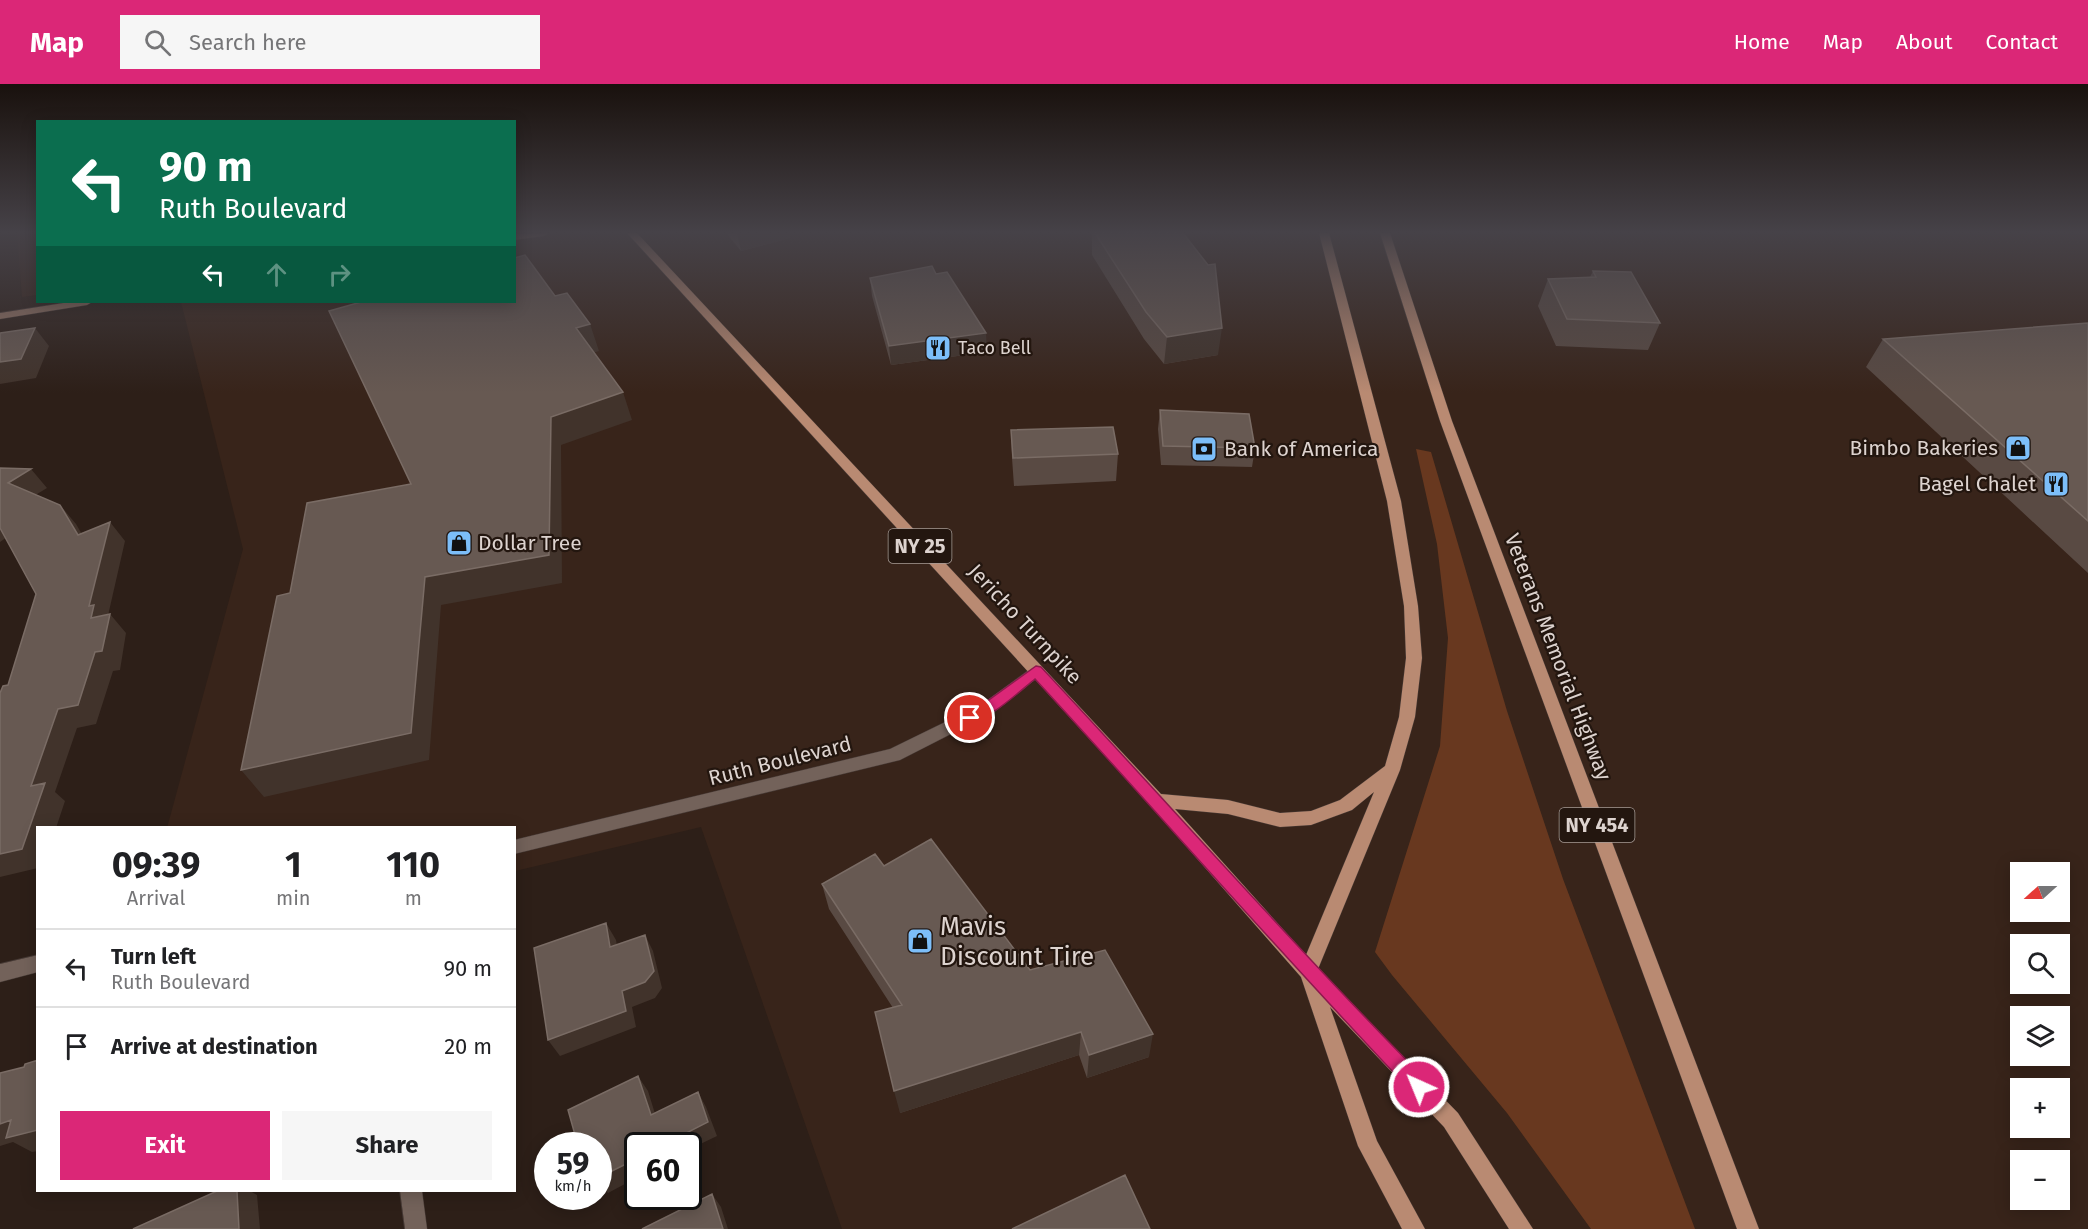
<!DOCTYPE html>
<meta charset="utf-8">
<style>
body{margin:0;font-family:"Fira Sans",sans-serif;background:#f6f6f6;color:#202124;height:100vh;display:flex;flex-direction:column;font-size:22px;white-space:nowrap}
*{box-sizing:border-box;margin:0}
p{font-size:20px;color:#757577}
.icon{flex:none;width:33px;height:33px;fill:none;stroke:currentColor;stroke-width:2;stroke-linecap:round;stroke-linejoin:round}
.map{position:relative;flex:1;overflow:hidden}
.sheet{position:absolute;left:36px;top:742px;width:480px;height:366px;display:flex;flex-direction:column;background:#fff;border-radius:0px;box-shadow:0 3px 15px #0003}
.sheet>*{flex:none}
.hud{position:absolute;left:36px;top:36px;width:480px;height:183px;border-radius:0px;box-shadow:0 3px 15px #0003;background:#0b6e4f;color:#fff;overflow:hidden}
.needle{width:39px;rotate:249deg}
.tools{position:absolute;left:2010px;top:778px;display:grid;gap:12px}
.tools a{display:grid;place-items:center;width:60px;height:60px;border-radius:0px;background:#fff;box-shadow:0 3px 15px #0003;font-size:30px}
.speed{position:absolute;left:534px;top:1048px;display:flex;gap:12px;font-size:30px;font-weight:700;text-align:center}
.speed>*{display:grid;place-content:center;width:78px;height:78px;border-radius:50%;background:#fff;box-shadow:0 3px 15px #0003;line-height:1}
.speed small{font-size:15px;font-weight:400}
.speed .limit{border:3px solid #111;border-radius:9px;background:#fff;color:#111}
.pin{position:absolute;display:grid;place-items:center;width:51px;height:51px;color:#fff;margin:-26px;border:3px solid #fff;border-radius:50%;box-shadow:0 2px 6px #0007}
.me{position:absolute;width:66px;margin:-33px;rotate:316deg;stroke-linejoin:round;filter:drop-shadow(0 0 4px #0008)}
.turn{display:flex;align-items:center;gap:21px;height:126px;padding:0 24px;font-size:27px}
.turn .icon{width:78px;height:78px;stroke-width:2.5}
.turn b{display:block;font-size:42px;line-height:51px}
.lanes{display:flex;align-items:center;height:57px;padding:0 24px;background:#0003;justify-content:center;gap:30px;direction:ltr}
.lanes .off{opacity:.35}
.eta{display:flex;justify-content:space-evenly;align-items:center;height:102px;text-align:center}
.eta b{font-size:36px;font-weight:700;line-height:42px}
.button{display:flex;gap:12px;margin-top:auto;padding:12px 24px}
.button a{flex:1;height:69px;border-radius:0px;background:#db2777;color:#fff;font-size:24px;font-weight:700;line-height:69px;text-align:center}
.button a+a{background:#f6f6f6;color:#202124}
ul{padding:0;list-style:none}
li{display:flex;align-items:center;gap:18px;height:78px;padding:0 24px;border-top:2px solid #e0e0e0}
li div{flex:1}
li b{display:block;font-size:22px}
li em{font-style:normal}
header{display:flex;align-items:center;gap:36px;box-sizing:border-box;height:84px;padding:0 30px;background:#db2777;color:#fff}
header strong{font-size:28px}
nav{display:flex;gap:33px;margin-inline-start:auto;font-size:21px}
.search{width:420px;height:54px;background:#f6f6f6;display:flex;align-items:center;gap:15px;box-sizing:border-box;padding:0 21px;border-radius:0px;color:#757577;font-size:22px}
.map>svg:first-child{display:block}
.built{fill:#38241a;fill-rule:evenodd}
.green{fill:#68381f}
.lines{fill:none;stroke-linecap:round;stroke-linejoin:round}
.street-casing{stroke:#453935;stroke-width:1}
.secondary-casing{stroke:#453935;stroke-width:1}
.primary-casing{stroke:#453935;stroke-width:1}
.street{fill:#73625a;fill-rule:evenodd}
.secondary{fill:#967666;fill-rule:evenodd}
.primary{fill:#b98a72;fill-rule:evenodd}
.wall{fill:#594a43}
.shaded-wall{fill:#41332b}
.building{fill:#675952;stroke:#7a6c65;stroke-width:1.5}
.route{fill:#db2777;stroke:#8e194d;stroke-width:1.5}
.labels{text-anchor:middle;stroke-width:4.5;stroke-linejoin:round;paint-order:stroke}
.far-poi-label{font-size:18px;fill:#ddd3cf;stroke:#23160f;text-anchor:start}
.shield{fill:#23160f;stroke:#a59a95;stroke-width:1.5}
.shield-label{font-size:20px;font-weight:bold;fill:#ddd3cf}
.poi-label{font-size:21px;fill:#ddd3cf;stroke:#23160f;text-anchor:end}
.street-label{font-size:21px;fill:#ddd3cf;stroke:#23160f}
.near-poi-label{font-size:26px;fill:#ddd3cf;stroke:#23160f;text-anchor:start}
</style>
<header>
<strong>Map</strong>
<div class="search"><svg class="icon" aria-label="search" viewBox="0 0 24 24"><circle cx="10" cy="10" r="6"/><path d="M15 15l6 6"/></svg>Search here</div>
<nav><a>Home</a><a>Map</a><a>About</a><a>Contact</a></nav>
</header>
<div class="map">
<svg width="2088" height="1145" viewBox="0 0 2088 1145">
<rect width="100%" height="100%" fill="#2d1f18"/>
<!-- built -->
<path class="built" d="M17,149H37V211L22,213Z
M515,149H2088V1145H842L701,743L515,787L514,744H167L243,465L181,218H514ZM2020,789H2060V828H2020ZM2020,861H2060V900H2020ZM2020,933H2060V972H2020ZM2020,1005H2060V1044H2020ZM2020,1077H2060V1116H2020Z"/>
<!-- green -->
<path class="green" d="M1416,365L1431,368L1507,627L1563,795L1695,1145H1591L1507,1029L1392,891L1375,868L1440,662L1448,554L1437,460Z"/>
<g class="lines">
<!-- street casing -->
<g class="street-casing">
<path id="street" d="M1036,581L1041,583L1044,587L1041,591L994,628L900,676L514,770V756L890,665L982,620Z
M38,871V888L0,898V880Z
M400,1107H422L427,1145H405Z"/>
</g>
<!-- secondary casing -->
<g class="secondary-casing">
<path id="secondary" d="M549,149L544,152L514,156V150Z
M70,218H92L87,221L0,235V229Z"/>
</g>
<!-- primary casing -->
<g class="primary-casing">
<path id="primary" d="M627,149H637L1161,710L1228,716L1280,729L1311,727L1340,716L1385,682L1399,633L1406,574L1404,522L1387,417L1319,149H1329L1401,417L1418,522L1422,574L1415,633L1400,686L1318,885L1458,1029L1533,1145H1509L1444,1043L1330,923L1377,1057L1425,1145H1402L1358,1062L1301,893L1151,722ZM1374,708L1306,871L1175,725L1228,730L1280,743L1311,741L1352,726Z
M1380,149H1390L1452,337L1759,1145H1737L1440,337Z"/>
</g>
<!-- street -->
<use href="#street" class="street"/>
<!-- secondary -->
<use href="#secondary" class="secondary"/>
<!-- primary -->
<use href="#primary" class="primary"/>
</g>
<!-- wall -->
<path class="wall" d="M726,149H789L790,154L741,167Z
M1092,149H1191L1184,150L1218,271L1164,280L1144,255L1092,171Z
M1593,187L1660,239L1648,266L1556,262L1538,222L1548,195L1590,193Z
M936,190L987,268L891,281L872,212L870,194Z
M2088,239V489L1866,283L1883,255Z
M1160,326L1255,364L1252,383L1161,381L1158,345Z
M1011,346L1118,370L1116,397L1014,402L1012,374Z
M884,782L1030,886L1149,973L1087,994L1079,971L900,1029L893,924L829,825L822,800Z"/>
<!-- shaded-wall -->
<path class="shaded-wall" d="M737,149H789L790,154L741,167Z
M590,240L599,267L586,271L576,244Z
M35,244L49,262L36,294L0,300V278Z
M1222,244L1218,271L1164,280L1167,253Z
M986,249L987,268L891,281L889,262Z
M623,308L632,336L561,361L562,499L441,521L429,676L264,713L241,686L425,493L551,333Z
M31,385L47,404L24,418L8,399Z
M60,421L76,440L94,471L78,451Z
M110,438L125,457L107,536L110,530L126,549L120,586L113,587L96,640L77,644L55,708L65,717L56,744H38V784L0,793V770L31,702L91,534L89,522Z
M0,440L10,451L0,458Z
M606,839L616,856L620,879L610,863Z
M645,851L653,867L662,904L655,914L632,923L636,943L560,972L548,956L622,907Z
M1081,948L1079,971L900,1029L894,1007Z
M1153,950L1149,973L1087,994L1089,971Z
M638,992L648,1007L660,1046L651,1031Z
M698,1008L706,1023L717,1052L688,1066V1062H661Z
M11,1036L38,1046V1067L32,1068L13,1058L0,1062V1040Z
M584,1055L590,1062H581L577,1058Z
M638,1074V1093L608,1109L598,1098V1094Z
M237,1107H250L257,1111L260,1145H239Z
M712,1110L721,1123L728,1145H723Z"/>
<!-- building -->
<path class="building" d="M1095,149H1183L1208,181L1215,180L1222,244L1167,253L1146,228Z
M525,171L555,212L567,209L590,240L576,244L623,308L551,333L549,471L425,493L411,649L241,686L277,512L290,509L307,419L411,400L329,227L361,218H514V174Z
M932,182L936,190L947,188L986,249L889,262L870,194Z
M1593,187L1631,188L1660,239L1567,235L1548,195L1596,193Z
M2088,239V437L1883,255Z
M35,244L21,275L0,278V249Z
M1160,326L1249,330L1255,364L1163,362Z
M1113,343L1118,370L1013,374L1011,346Z
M0,384L31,385L8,399L60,421L78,451L110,438L89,522L94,521L91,534L110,530L102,567L95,568L78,621L58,625L31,702L45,699L22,765L0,770V609L3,602L8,601L36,510L0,444Z
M931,755L1030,886L1105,866L1153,950L1089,971L1081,948L894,1007L875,928L902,921L822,800L875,770L884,782Z
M606,839L610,863L645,851L654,887L645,898L622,907L626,927L548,956L534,864Z
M38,976V1046L6,1054L11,1036L0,1040V989L24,983L25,980Z
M638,992L651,1031L698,1008L708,1038L661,1062H638V1074L598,1094V1062H586L584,1055L577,1058L568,1026Z
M1125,1091L1150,1145H1012Z
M217,1107H237L239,1145H133Z
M712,1110L723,1145H642Z"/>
<!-- sky -->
<linearGradient id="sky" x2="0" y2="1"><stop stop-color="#19110d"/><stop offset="0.48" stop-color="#464248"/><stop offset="1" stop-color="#464248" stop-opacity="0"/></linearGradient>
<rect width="2088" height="309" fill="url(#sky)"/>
<!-- route -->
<path class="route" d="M1036,582L1041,583C1170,721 1294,862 1426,996L1429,1003L1426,1009L1419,1012L1413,1009C1284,874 1162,733 1035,595C1021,606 982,643 965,638V630L983,620Z"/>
<!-- icons -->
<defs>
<g id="restaurant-square" transform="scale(1.35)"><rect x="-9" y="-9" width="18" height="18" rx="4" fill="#7cbef9" stroke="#23160f"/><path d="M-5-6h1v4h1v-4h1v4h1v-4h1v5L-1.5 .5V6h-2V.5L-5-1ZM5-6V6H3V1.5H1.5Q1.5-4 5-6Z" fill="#111"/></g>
<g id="shop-square" transform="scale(1.35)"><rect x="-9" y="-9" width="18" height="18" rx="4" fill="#7cbef9" stroke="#23160f"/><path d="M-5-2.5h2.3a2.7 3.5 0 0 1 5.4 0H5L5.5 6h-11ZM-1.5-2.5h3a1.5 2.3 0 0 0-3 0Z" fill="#111"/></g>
<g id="bank-square" transform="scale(1.35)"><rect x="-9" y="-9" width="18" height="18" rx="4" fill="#7cbef9" stroke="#23160f"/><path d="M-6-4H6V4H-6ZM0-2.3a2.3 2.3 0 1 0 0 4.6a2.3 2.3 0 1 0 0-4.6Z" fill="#111"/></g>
</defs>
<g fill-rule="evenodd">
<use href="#restaurant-square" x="938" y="264"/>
<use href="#shop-square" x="2018" y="364"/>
<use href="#bank-square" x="1204" y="365"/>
<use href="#restaurant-square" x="2056" y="400"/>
<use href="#shop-square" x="459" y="459"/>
<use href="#shop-square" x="920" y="857"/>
</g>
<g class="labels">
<!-- far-poi labels -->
<g class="far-poi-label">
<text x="958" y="270">Taco Bell</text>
</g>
<!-- shield labels -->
<g class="shield">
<rect x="888.5" y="445" width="63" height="34" rx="4.5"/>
<rect x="1559.5" y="724" width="75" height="34" rx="4.5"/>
</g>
<g class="shield-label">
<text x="920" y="469">NY 25</text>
<text x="1597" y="748">NY 454</text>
</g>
<!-- poi labels -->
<g class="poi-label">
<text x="1998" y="371">Bimbo Bakeries</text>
<text x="1224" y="372" text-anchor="start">Bank of America</text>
<text x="2036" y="407">Bagel Chalet</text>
<text x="478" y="466" text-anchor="start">Dollar Tree</text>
</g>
<!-- street labels -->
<g class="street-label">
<text transform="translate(1025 540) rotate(47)" y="7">Jericho Turnpike</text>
<text transform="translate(1558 573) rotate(69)" y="7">Veterans Memorial Highway</text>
<text transform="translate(780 677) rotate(-14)" y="7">Ruth Boulevard</text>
</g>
<!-- near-poi labels -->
<g class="near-poi-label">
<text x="940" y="851">Mavis<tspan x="940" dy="30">Discount Tire</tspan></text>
</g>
</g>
</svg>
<div class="tools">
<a><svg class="needle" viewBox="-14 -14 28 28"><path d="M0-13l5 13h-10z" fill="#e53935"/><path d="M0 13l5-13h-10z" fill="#757577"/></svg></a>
<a><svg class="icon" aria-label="search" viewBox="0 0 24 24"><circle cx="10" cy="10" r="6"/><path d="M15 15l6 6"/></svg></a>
<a><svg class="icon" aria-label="layers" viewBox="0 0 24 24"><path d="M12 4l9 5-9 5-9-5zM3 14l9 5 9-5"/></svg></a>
<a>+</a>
<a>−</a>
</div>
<div class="speed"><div>59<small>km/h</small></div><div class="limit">60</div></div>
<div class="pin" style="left:970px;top:634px;background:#d93025"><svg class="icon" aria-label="arrive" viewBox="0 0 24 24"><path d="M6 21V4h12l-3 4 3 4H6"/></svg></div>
<svg class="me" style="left:1419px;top:1003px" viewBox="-20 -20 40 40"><circle r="17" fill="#db2777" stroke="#fff" stroke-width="3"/><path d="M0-11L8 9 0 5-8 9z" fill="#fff"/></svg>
<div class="hud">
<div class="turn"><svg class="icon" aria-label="left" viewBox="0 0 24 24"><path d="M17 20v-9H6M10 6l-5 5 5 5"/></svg><div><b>90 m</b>Ruth Boulevard</div></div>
<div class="lanes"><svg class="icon" aria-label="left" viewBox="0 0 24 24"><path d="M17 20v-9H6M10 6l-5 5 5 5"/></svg><svg class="icon off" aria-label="ahead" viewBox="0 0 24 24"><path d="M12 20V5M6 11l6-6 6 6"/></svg><svg class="icon off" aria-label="right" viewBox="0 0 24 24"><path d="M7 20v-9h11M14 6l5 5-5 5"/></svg></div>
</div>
<section class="sheet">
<div class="eta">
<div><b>09:39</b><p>Arrival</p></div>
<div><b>1</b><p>min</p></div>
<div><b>110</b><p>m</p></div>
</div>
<ul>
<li><svg class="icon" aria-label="left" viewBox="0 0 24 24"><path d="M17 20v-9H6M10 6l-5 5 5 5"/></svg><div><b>Turn left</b><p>Ruth Boulevard</p></div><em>90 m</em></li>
<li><svg class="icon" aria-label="arrive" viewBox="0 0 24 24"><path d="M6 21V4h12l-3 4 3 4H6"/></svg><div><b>Arrive at destination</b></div><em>20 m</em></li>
</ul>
<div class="button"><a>Exit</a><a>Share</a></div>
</section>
</div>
